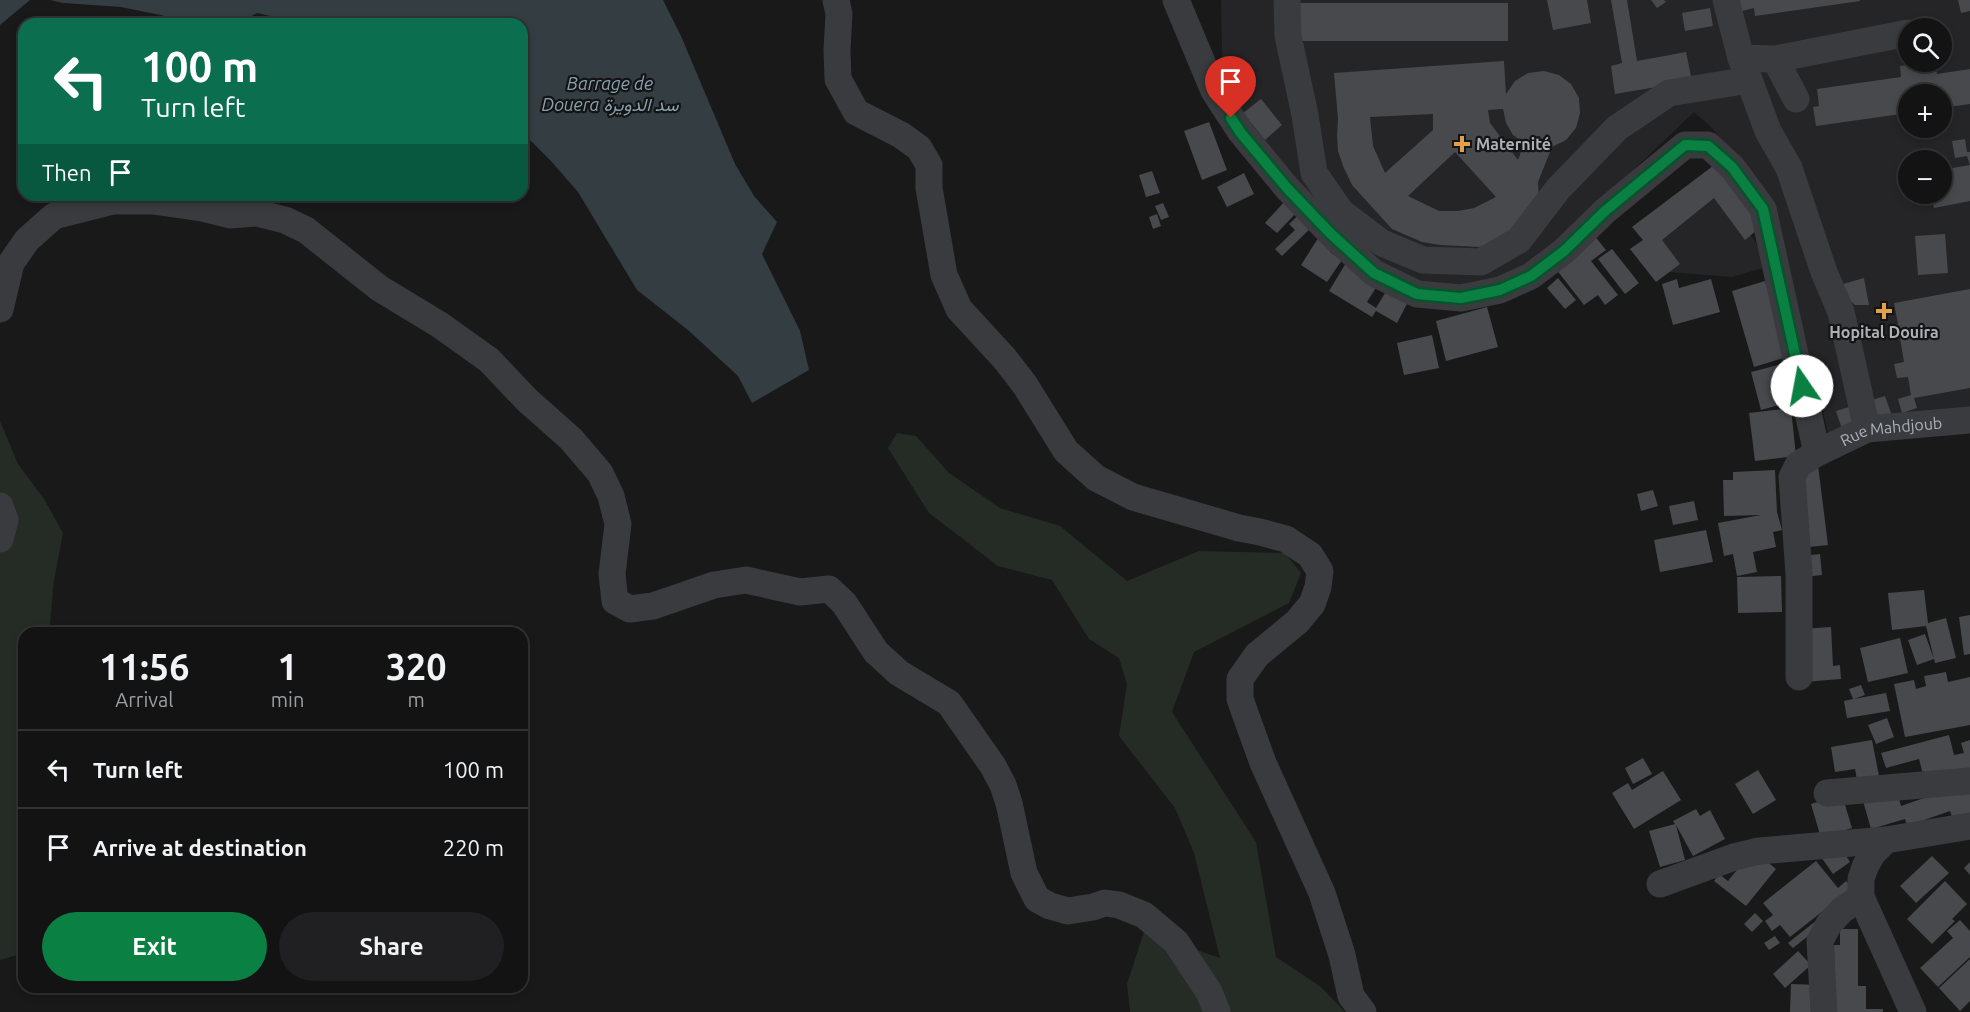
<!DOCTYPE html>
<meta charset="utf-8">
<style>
body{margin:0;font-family:Ubuntu,Vazirmatn,sans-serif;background:#202022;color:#f1f3f6;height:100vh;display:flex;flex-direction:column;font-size:22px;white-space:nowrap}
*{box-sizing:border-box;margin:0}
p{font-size:20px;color:#9d9ea0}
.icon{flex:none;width:33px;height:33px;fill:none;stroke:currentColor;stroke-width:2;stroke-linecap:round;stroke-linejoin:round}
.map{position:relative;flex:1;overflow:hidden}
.details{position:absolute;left:18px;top:627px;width:510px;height:366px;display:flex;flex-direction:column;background:#131314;border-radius:18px;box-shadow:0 3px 9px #0003,0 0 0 2px #323234}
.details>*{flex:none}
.top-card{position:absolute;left:18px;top:18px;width:510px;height:183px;border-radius:18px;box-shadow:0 3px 9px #0003,0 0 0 2px #323234;background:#0b6e4f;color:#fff;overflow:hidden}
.tools{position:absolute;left:1898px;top:18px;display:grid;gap:12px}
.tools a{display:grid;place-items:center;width:54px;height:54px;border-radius:50%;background:#131314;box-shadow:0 3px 9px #0003,0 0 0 2px #323234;font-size:30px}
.pin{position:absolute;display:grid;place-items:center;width:51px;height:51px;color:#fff;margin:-62px -26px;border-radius:50% 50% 50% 0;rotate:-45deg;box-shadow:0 0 6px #0007}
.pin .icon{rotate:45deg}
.me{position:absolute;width:66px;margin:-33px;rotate:348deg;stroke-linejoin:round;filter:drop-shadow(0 0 4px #0008)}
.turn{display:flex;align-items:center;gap:21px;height:126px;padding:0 24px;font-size:27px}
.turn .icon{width:78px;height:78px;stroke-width:2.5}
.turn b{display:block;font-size:42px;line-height:51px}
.then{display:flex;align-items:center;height:57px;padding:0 24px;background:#0003;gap:12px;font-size:22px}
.eta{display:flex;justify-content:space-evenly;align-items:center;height:102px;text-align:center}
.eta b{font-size:36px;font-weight:700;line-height:42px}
.button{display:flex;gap:12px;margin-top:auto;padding:12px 24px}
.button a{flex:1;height:69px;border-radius:36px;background:#0b8043;color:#fff;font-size:24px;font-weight:700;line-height:69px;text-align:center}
.button a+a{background:#202022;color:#f1f3f6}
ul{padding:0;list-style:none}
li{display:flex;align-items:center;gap:18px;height:78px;padding:0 24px;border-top:2px solid #323234}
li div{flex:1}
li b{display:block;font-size:22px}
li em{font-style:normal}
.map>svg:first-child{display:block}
.built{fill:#252527;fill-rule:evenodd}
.green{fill:#252c25}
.water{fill:#333d42}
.building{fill:#48494d;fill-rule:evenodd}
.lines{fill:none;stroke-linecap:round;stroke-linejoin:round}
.minor{stroke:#3a3b3f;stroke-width:27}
.route-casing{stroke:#07532c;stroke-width:15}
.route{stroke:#0b8043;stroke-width:10}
.poi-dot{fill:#e09f4b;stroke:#141415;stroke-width:2}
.labels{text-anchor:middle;stroke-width:4.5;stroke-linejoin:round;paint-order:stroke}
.poi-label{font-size:16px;font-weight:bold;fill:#acb1b9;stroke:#141415;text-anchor:start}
.street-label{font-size:16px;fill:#acb1b9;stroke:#141415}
.water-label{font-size:18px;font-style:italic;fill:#87a1b0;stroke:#141415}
</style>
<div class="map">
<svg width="1970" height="1012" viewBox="0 0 1970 1012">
<rect width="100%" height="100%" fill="#19191a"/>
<!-- built -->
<path class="built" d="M1221,0H1970V410L1829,437L1775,212L1745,166L1710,126L1694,112L1584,217L1547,255L1497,284L1430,286L1363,254L1223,97ZM1908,28H1941V62H1908ZM1908,94H1941V128H1908ZM1908,160H1941V194H1908Z
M1717,163L1763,225L1751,235L1770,266L1732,277L1669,272L1656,282L1630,249L1643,240L1632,227Z"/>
<!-- green -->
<path class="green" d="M0,421L18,464L44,499L63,533L54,580L49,633H24V953L0,960Z
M897,433L916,436L949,473L1000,508L1060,526L1127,581L1199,551L1285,553L1301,573L1289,603L1194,652L1172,712L1256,842L1276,957L1321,987L1345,1012H1130L1127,984L1144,932L1220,958L1194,853L1175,808L1119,736L1127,684L1119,658L1089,639L1052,580L998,566L929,513L888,448Z"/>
<!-- water -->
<path class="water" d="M0,0H30L0,25Z
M50,0H663L681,36L735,164L754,196L777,222L762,254L800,331L809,370L752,403L738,376L688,330L637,290L578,192L551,161L522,132V24H306L257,13L238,24H189L170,17L121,7L63,3Z"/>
<!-- building -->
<path class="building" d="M1547,0H1587L1591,23L1553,30Z
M1611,0H1627L1637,61L1686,52L1692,81L1615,94L1611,66L1622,63Z
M1651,0H1664L1666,2L1657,8Z
M1736,0H1860V1L1755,16L1754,8L1738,12Z
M1958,0H1970V11L1961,13Z
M1298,3H1508V41H1299Z
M1710,8L1713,26L1685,31L1682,13Z
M1504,61L1506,94L1515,81L1528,73L1544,71L1559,75L1571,84L1579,98L1580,113L1576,128L1566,140L1552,147L1538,182L1539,201L1535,209L1496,242L1479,247L1440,245L1422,242L1392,229L1352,185L1343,166L1338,151L1337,136L1338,119L1334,73ZM1503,109L1506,123L1513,135L1524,143L1518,160L1490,123L1488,110ZM1433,114V130L1385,173L1373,146L1370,117ZM1455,152L1496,197L1474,208L1458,211H1439L1408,196Z
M1927,62H1935L1937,74L1970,69V104L1941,108V94H1908V113L1816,126L1813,107L1819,106L1817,89L1901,77L1900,66Z
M1261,99L1282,125L1265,140L1243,113Z
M1209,122L1227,170L1202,180L1184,131Z
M1965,139L1967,152H1970V165L1967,156L1955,158L1952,141Z
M1717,163L1763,225L1745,240L1714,198L1662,240L1680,264L1656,282L1630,249L1643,240L1632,227Z
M1970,165V201L1934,208L1931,194H1941V170Z
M1152,171L1160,193L1146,197L1139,175Z
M1244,173L1254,194L1227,207L1217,187Z
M1286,200L1298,211L1277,233L1265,223Z
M1163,203L1169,217L1161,220L1155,206Z
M1303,211L1315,224L1282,256L1275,249L1295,230L1289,224Z
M1157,214L1161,226L1153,229L1149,217Z
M1585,224L1606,250L1591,261L1618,295L1605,305L1598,295L1584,305L1545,255Z
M1322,232L1337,241L1330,252L1342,260L1327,282L1301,265Z
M1945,234L1948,273L1918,275L1915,236Z
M1612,249L1639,283L1625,294L1598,259Z
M1349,258L1382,278L1367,302L1376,308L1388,288L1409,300L1397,323L1376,311L1372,317L1329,291Z
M1558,278L1576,300L1565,309L1547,288Z
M1864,278L1869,305H1855L1844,296L1843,284Z
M1677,279L1679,288L1711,279L1720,312L1673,325L1662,284Z
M1765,281L1787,357L1754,367L1732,291Z
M1970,289V388L1914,398L1917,408L1902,413L1898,399L1911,395L1908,377L1897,378L1894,364L1904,362L1900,338L1891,339L1888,325L1898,324L1894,303Z
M1487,307L1498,347L1446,361L1436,321Z
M1432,335L1439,368L1404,375L1397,343Z
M1782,364L1793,401L1761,410L1751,372Z
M1885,396L1892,416L1843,432L1836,411Z
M1791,408L1796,456L1755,461L1749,413Z
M1818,465L1828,545L1799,548L1789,468Z
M1775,470L1777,512L1782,530L1773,532L1776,547L1753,552L1757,572L1737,576L1733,554L1724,556L1718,523L1761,515L1724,516L1723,480H1733V472Z
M1653,490L1658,506L1641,511L1637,494Z
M1694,501L1698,520L1673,525L1669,506Z
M1706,530L1713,562L1660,572L1654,540Z
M1820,554L1822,575L1803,577L1801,556Z
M1781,576L1782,612L1738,613L1737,577Z
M1924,590L1928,623L1946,618L1956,658L1935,663L1926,626L1892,630L1888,593Z
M1970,615V654L1964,655L1959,617Z
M1831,627L1833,666L1840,665L1841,679L1804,682L1801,629Z
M1925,634L1934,659L1917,665L1908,640Z
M1900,638L1908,673L1868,682L1860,648Z
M1946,672L1948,682L1970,677V725L1905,737L1894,684L1914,680L1916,689L1926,686L1924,676Z
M1861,685L1865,695L1854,699L1886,693L1890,711L1847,718L1844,701L1853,699L1849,689Z
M1887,718L1894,737L1876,744L1868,725Z
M1949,735L1954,755L1964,753L1961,743L1970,740V769L1925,782L1919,759L1886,768L1881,753Z
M1872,740L1879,776L1857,780L1855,769L1835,772L1831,747Z
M1643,758L1652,774L1633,784L1625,768Z
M1758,770L1776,800L1753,814L1735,784Z
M1663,771L1681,800L1634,829L1612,793L1628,783L1632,790Z
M1970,782V817L1954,823L1950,811L1907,826L1905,819L1871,829L1861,794L1895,785L1901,806Z
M1842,795L1852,828L1821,838L1811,804Z
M1696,809L1700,816L1710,810L1725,839L1693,856L1676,825L1685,860L1660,867L1649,831L1675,824L1673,821Z
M1837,842L1850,862L1833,874L1819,854Z
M1753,850L1776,869L1746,906L1714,881L1719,874L1728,881Z
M1932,856L1949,873L1916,903L1900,886Z
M1816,861L1838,888L1846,881L1852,888L1790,937L1780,925L1772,931L1765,921L1773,915L1763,903Z
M1970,862V875L1964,868Z
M1945,881L1967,904L1952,919L1955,921L1932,944L1907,919Z
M1755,913L1763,921L1752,932L1744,924Z
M1817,920L1821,926L1793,948L1788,943Z
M1960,920L1970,931V957L1938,987L1920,968L1953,938L1947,931Z
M1840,929H1858V986H1866V1009H1883V1012H1835L1834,945H1840Z
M1775,936L1780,943L1769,950L1764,943Z
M1798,951L1811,965L1785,988L1773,974Z
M1970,959V1001L1960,1011L1939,988Z
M1791,984L1821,985L1820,1012H1790Z"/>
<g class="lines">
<!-- minor -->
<g class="minor">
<path d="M836,0L839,14L837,50L838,79L856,112L901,135L919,148L929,165V188L944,275L959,309L1005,359L1025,385L1066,451L1096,478L1133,497L1239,528L1260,532L1286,539L1310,555L1320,571L1318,587L1312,604L1297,622L1257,655L1240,679V699L1263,763L1322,893L1342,955L1351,996L1363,1012"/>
<path d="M1176,0L1214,91L1240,131L1287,188L1331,234L1374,273L1417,294L1461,298L1500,290L1531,276L1564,251L1605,211L1685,145H1708L1732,167L1763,209L1817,453"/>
<path d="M1287,0L1288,36L1305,115L1314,173L1341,212L1382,243L1423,260L1481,262L1519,240L1558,189L1617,128L1669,93L1749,80"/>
<path d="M1726,0L1741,58L1768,131L1789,168L1824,272L1841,312L1867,429"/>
<path d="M1741,58L1775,59L1908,33"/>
<path d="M1775,59L1796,99"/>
<path d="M0,309L11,263L27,240L54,216L113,201H153L202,208L230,215L257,213L285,220L306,230L379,288L440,325L489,360L527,400L571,439L600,473L611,496L618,524L612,574L615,601L630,609L653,606L714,585L746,580L800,592L829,589L844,603L876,652L899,673L949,703L993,766L1003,785L1009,803L1024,873L1037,899L1050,906L1068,911L1093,907L1105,903L1119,905L1144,915L1176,942L1209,992L1217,1012"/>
<path d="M0,506L5,520L0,539"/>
<path id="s1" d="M1799,677V574L1792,477L1798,465L1817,453L1867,429L1970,420"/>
<path d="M1827,793L1970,781"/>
<path d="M1660,884L1734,857L1759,851L1886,840"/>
<path d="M1824,1012L1820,941L1829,924L1842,910L1861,897"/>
<path d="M1913,1012L1861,897V879L1865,867L1872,854L1886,840L1970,826"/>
</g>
</g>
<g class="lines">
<!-- route casing -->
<g class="route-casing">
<path id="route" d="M1231,118L1240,132L1287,188L1331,234L1374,273L1417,294L1461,298L1500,290L1531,276L1564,251L1605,211L1685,145L1708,146L1732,167L1763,209L1802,386"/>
</g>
<!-- route -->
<use href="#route" class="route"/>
</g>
<!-- markers -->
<g class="poi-dot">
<path d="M1459 135h6v6h6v6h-6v6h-6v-6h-6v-6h6z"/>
<path d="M1881 302h6v6h6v6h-6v6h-6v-6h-6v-6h6z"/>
</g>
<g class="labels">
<!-- poi labels -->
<g class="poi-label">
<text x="1476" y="150">Maternité</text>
<text x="1884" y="338" text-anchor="middle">Hopital Douira</text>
</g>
<!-- street labels -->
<g class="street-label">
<text dy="6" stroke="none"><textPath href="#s1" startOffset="315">Rue Mahdjoub</textPath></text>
</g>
<!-- water labels -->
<g class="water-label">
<text x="610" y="90">Barrage de<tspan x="610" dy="21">Douera سد الدويرة</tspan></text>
</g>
</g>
</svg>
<div class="tools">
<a><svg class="icon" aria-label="search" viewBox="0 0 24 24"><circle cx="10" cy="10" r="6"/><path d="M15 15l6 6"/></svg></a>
<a>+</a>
<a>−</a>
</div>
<div class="pin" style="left:1231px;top:118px;background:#d93025"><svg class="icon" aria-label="arrive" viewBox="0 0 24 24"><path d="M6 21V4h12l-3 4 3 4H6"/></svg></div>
<svg class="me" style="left:1802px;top:386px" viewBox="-20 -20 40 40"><circle r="19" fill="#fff"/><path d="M0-13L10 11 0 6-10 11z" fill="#0b8043"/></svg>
<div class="top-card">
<div class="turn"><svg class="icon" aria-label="left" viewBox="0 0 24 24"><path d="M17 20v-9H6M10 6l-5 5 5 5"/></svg><div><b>100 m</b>Turn left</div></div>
<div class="then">Then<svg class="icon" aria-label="arrive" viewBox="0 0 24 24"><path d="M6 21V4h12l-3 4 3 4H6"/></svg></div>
</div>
<section class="details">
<div class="eta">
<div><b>11:56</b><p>Arrival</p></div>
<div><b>1</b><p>min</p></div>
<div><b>320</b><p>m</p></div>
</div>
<ul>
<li><svg class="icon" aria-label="left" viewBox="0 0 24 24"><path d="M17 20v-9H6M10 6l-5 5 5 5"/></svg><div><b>Turn left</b></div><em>100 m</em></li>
<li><svg class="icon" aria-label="arrive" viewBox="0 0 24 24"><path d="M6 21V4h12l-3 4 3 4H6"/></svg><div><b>Arrive at destination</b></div><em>220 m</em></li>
</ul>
<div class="button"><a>Exit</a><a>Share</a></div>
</section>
</div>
